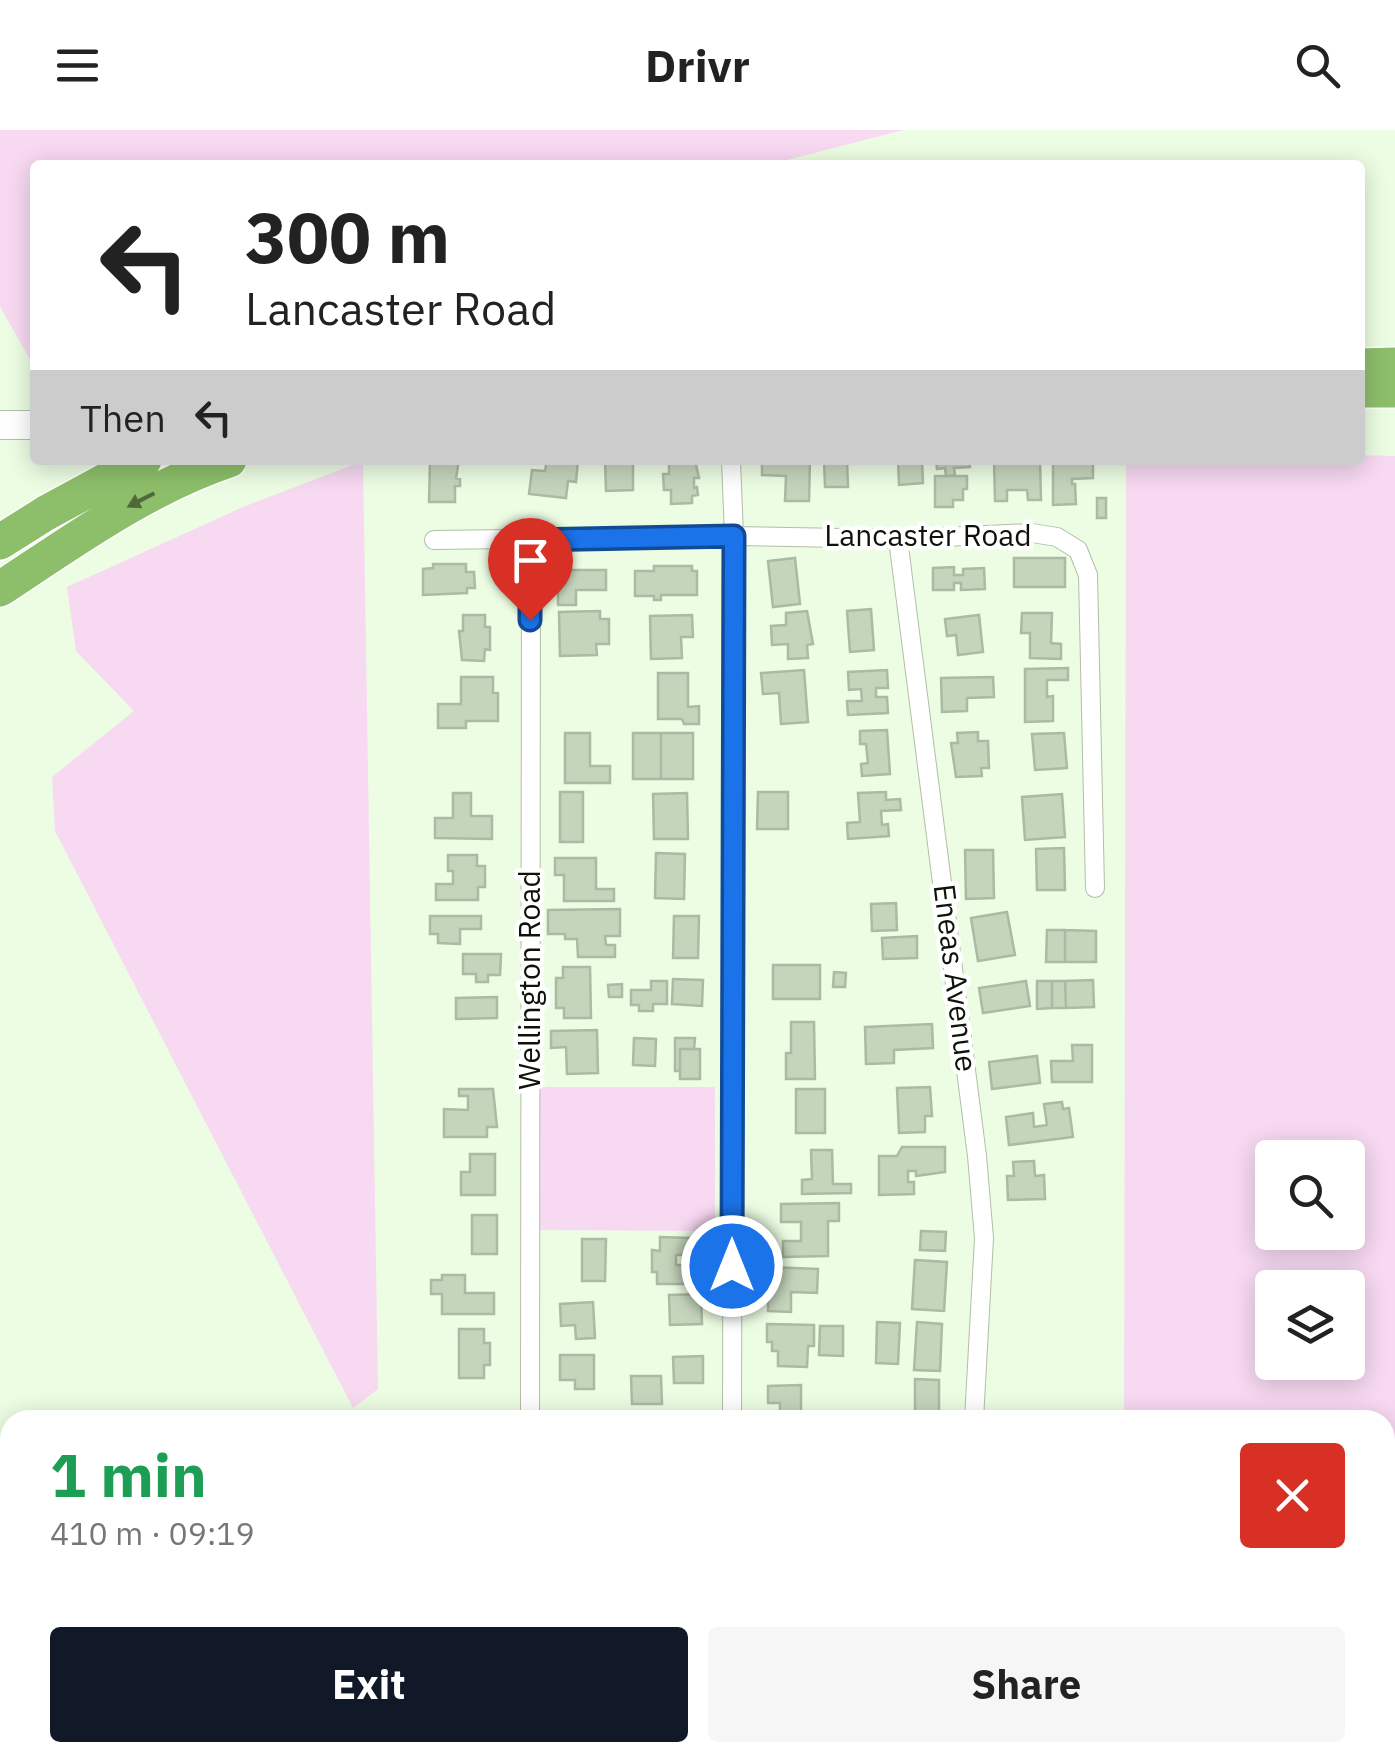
<!DOCTYPE html>
<meta charset="utf-8">
<style>
body{margin:0;font-family:"IBM Plex Sans",sans-serif;background:#f6f6f6;color:#222;height:100vh;display:flex;flex-direction:column;font-size:38px;white-space:nowrap}
*{box-sizing:border-box;margin:0}
p{font-size:32px;color:#767676}
.icon{flex:none;width:55px;height:55px;fill:none;stroke:currentColor;stroke-width:2;stroke-linecap:round;stroke-linejoin:round}
.map{position:relative;flex:1;overflow:hidden}
.side{position:absolute;left:0px;top:1280px;width:1395px;height:352px;display:flex;flex-direction:column;background:#fff;border-radius:30px 30px 0 0;box-shadow:0 5px 25px #0003}
.side>*{flex:none}
.guide{position:absolute;left:30px;top:30px;width:1335px;height:305px;border-radius:10px;box-shadow:0 5px 25px #0003;background:#fff;color:#222;overflow:hidden}
.tools{position:absolute;left:1255px;top:1010px;display:grid;gap:20px}
.tools a{display:grid;place-items:center;width:110px;height:110px;border-radius:10px;background:#fff;box-shadow:0 5px 25px #0003;font-size:50px}
.pin{position:absolute;display:grid;place-items:center;width:85px;height:85px;color:#fff;margin:-102px -42px;border-radius:50% 50% 50% 0;rotate:-45deg;box-shadow:0 0 10px #0007}
.pin .icon{rotate:45deg}
.me{position:absolute;width:110px;margin:-55px;rotate:0deg;stroke-linejoin:round;filter:drop-shadow(0 0 8px #0008)}
.turn{display:flex;align-items:center;gap:35px;height:210px;padding:0 50px;font-size:45px}
.turn .icon{width:130px;height:130px;stroke-width:2.5}
.turn b{display:block;font-size:70px;line-height:85px}
.then{display:flex;align-items:center;height:95px;padding:0 50px;background:#0003;gap:20px;font-size:38px}
.round{display:grid;place-items:center;flex:none;width:105px;height:105px;border-radius:10px;background:#f6f6f6}
.head{display:flex;align-items:center;justify-content:space-between;height:170px;padding:0 50px}
h1{font-size:60px;font-weight:700;line-height:75px;color:#1e9e55}
.cta{display:flex;gap:20px;margin-top:auto;padding:20px 50px}
.cta a{flex:1;height:115px;border-radius:10px;background:#111827;color:#fff;font-size:40px;font-weight:700;line-height:115px;text-align:center}
.cta a+a{background:#f6f6f6;color:#222}
header{display:flex;justify-content:space-between;align-items:center;height:130px;padding:0 50px;background:#fff;font-size:45px;font-weight:700}
.map>svg:first-child{display:block}
.green{fill:#f7d9f2;fill-rule:evenodd}
.building{fill:#c5d5bc;stroke:#abbaa2;stroke-width:2.5}
.lines{fill:none;stroke-linecap:round;stroke-linejoin:round}
.street-casing{stroke:#b0bfa6;stroke-width:20}
.secondary-casing{stroke:#b0bfa6;stroke-width:30}
.highway-casing{stroke:#fff;stroke-width:38}
.street{stroke:#fff;stroke-width:18}
.secondary{stroke:#fff;stroke-width:28}
.highway{stroke:#8dbf6a;stroke-width:35}
.oneway{fill:#4e693a}
.route-casing{stroke:#114b97;stroke-width:25}
.route{stroke:#1a73e8;stroke-width:18}
.labels{text-anchor:middle;stroke-width:9;stroke-linejoin:round;paint-order:stroke}
.street-label{font-size:30px;fill:#0e130a;stroke:#fff}
</style>
<header><svg class="icon" aria-label="menu" viewBox="0 0 24 24"><path d="M4 6h16M4 12h16M4 18h16"/></svg>Drivr<svg class="icon" aria-label="search" viewBox="0 0 24 24"><circle cx="10" cy="10" r="6"/><path d="M15 15l6 6"/></svg></header>
<div class="map">
<svg width="1395" height="1632" viewBox="0 0 1395 1632">
<rect width="100%" height="100%" fill="#ecfde3"/>
<!-- green -->
<path class="green" d="M0,0H903L768,35H35V238L0,177Z
M1360,325L1395,326V1429H1385V1290H1124L1126,330H1360ZM1272,1028H1348V1102H1272ZM1272,1158H1348V1232H1272Z
M363,331L378,1259L353,1278L55,701L52,647L134,581L76,521L67,457L243,377Z
M536,957H715V1101L535,1100Z
M0,1419L10,1432V1622L150,1623L157,1632H0Z"/>
<!-- building -->
<path class="building" d="M430,330H459L456,348L460,349V356H455V372H429Z
M547,330H578L576,352L568,351L566,368L529,364L532,340L545,341Z
M605,330H633V360L606,361Z
M669,330H695L699,348H694V358L697,357L698,365L692,366V373L671,374V360H664L663,344H669Z
M762,330H810L809,371H785L786,346L762,345Z
M824,330H847L848,357H825Z
M898,330H922L923,353L899,355Z
M936,330H969L970,337L954,338L955,345L946,346L945,338L937,339Z
M994,330H1040L1041,370H1028L1027,360H1007V371H995Z
M1053,330H1093V348L1072,349V354H1075L1076,374L1053,375Z
M935,346H967V359H963V370H953V377H935Z
M1097,368H1106V388H1097Z
M795,428L800,474L773,477L768,431Z
M1014,428H1065V457H1014Z
M433,434H466V442H474L475,458H467V463L423,465V439L433,438Z
M556,435H570V440H606V460H576V475H558V455H553V441H556Z
M654,436H692V441H697V465H661V470H654V466H635V441H654Z
M954,437V445H963V439L984,438L985,459L961,460V453H954V460H933V438Z
M871,479L874,520L850,522L847,481Z
M600,481V489H609V514H596L597,525L560,526L559,482Z
M807,481L813,514L807,515L808,528L788,529V514L772,515L771,496L786,495V483Z
M1022,483H1052L1051,513L1061,514V529L1030,528V503H1021Z
M463,485H485V497H490V520L485,519L484,531L462,530L459,501H463Z
M692,485L693,507H681L682,528L651,529L650,486Z
M979,485L983,522L958,525L956,505L947,506L945,489Z
M1068,538V550H1047V567L1053,566V591L1025,592V539Z
M804,540L808,592L781,594L779,563L763,564L761,543Z
M887,540L888,558H876V567H887L888,583L848,585L847,571H862L861,559L849,560L848,542Z
M658,543H688V577L699,576V594H684L682,589H658Z
M461,547H493V563H498V591H466V598H438V574H461Z
M993,547L994,567L967,568V581L942,582L941,548Z
M887,600L890,644L862,646L861,634L868,633L866,614H860V601Z
M978,602V611H988L989,638H981L982,646L956,647L951,613H958L957,603Z
M565,603H590V636H610V653H565Z
M633,603H661V649H633Z
M661,603H693V649H661Z
M1064,603L1067,638L1035,640L1032,604Z
M560,662H583V712H560Z
M758,662H788V699H757Z
M886,662V670L900,669L901,680L881,681L882,695L888,694L889,706L848,709L847,693L860,692L858,663Z
M453,663H471V686H492V709L435,708V688H453Z
M687,663L688,709H654L653,664Z
M1062,664L1065,707L1025,710L1022,667Z
M1064,718L1065,760H1037L1036,719Z
M965,720H993L994,768L966,769Z
M656,723L685,724L684,769L655,768Z
M448,725H477V736H485V757H478V770H436V754H453V741H448Z
M555,728H596V759H614V771H564V745H555Z
M896,773L897,800L872,801L871,774Z
M620,779V806H605L606,815H615V827H578L577,809H565V804H548V780Z
M1007,782L1015,825L978,831L971,788Z
M430,786H481V799H460V814L438,813V804H430Z
M674,786H699L698,828H673Z
M1047,800H1065V832H1046Z
M1065,800L1096,801V832H1065Z
M917,806V828L883,829L882,808Z
M463,824H501L500,845H488V852H476V844H463Z
M773,835H820V869H773Z
M563,837H590L591,888H564V878H556V848H563Z
M834,842L846,843L845,857H833Z
M673,849L703,850L702,876L672,874Z
M1093,850L1094,877L1066,878L1065,851Z
M651,851H667V874H653V881H639V875H631V860H651Z
M1026,851L1030,876L983,883L979,858Z
M1037,851H1052V878L1037,879Z
M1052,851H1065L1066,878H1052Z
M622,854V867H609L608,855Z
M497,867V888L456,889V868Z
M791,892H814L815,949H786V923H791Z
M932,894L933,918L894,920V933L866,934L865,897Z
M597,900L598,943L567,944L566,917L551,918V901Z
M634,908L656,909L655,936L633,935Z
M675,908H695L694,919H680V941H675Z
M1072,915H1092V952H1052L1051,931H1073Z
M680,919H700V949H680Z
M1037,926L1040,953L992,959L989,932Z
M930,957L932,986H925V1002L899,1003L897,958Z
M459,959H493L497,997H487V1007H444V979L468,980V966H459Z
M796,959H825V1003H796Z
M1062,972L1063,979L1069,978L1073,1007L1009,1015L1006,987L1033,983L1034,997L1047,995L1044,974Z
M902,1017H945V1042L916,1046V1041H908V1052H914V1064L879,1065V1026H897Z
M811,1020H832L833,1054H851V1063L802,1064V1050L812,1049Z
M470,1024H495V1065H461V1042H470Z
M1034,1031L1035,1046L1044,1045L1045,1069L1008,1070L1007,1046H1014L1013,1032Z
M839,1073V1091H828V1126L783,1127V1111H801V1092H781V1074Z
M472,1085H497V1124H472Z
M921,1101L946,1102L945,1121L920,1120Z
M660,1107L690,1108V1125H676V1135H696L695,1154H657V1142H652V1120L660,1121Z
M582,1109H606L605,1151H582Z
M915,1130L947,1132L944,1181L912,1179Z
M769,1137L818,1139L817,1163L791,1162V1182L768,1181Z
M442,1145H465V1163H494V1184H442V1164H431V1150H442Z
M701,1164L702,1194L670,1195L669,1165Z
M593,1172L595,1208L576,1209L575,1195L561,1196L560,1174Z
M877,1192L900,1193L898,1234L876,1233Z
M917,1192L942,1194L940,1241L914,1240Z
M767,1194L814,1195V1216H808L807,1237L778,1236V1221H772V1212H767Z
M820,1196H843V1226L819,1225Z
M459,1199H484V1213H490V1235H484V1248H459Z
M560,1225H594V1259H575V1250H560Z
M703,1226V1253H674L673,1227Z
M631,1246H661L662,1274H632Z
M915,1249L939,1250V1290H915Z
M801,1255V1290H780V1273H768V1256Z
M1385,1484L1395,1492V1521L1390,1523L1385,1512Z
M1385,1604H1391V1632H1357V1622H1385Z
M447,1622H493L492,1632H447Z
M981,1622H1029V1626H981Z
M1064,1622H1101V1632H1064Z"/>
<g class="lines">
<!-- street casing -->
<g class="street-casing">
<path id="street" d="M731,330L734,406L732,1290
M898,409L977,1026L984,1108L974,1290
M434,410L734,406L898,409L1032,403L1057,407L1078,420L1088,445L1095,758
M530,1290L531,410
M1326,1622L1327,1632
M530,1632V1622
M732,1632V1622
M956,1632V1622
M1122,1632V1622"/>
</g>
<!-- secondary casing -->
<g class="secondary-casing">
<path id="secondary" d="M0,295H35
M0,1360L10,1373
M195,1622L202,1632"/>
</g>
<!-- highway casing -->
<g class="highway-casing">
<path id="highway" d="M1360,236L1395,235
M1360,260H1395
M0,412L46,383L144,330
M0,459C73,411 146,358 229,330"/>
</g>
<!-- street -->
<use href="#street" class="street"/>
<!-- secondary -->
<use href="#secondary" class="secondary"/>
<!-- highway -->
<use href="#highway" class="highway"/>
</g>
<!-- one-way arrows -->
<defs><path id="oneway-solid" d="M-6-.8H1V-3.2L6.5 0L1 3.2V.8H-6Z" transform="scale(2.5)"/></defs>
<use class="oneway" href="#oneway-solid" transform="translate(141 370) rotate(153)"/>
<g class="lines">
<!-- route casing -->
<g class="route-casing">
<path id="route" d="M530,490V410L734,406L732,1136"/>
</g>
<!-- route -->
<use href="#route" class="route"/>
</g>
<g class="labels">
<!-- street labels -->
<g class="street-label">
<text x="928" y="416">Lancaster Road</text>
<text transform="translate(955 848) rotate(83)" y="10">Eneas Avenue</text>
<text transform="translate(530 850) rotate(-90)" y="10">Wellington Road</text>
</g>
</g>
</svg>
<div class="tools">
<a><svg class="icon" aria-label="search" viewBox="0 0 24 24"><circle cx="10" cy="10" r="6"/><path d="M15 15l6 6"/></svg></a>
<a><svg class="icon" aria-label="layers" viewBox="0 0 24 24"><path d="M12 4l9 5-9 5-9-5zM3 14l9 5 9-5"/></svg></a>
</div>
<div class="pin" style="left:530px;top:490px;background:#d93025"><svg class="icon" aria-label="arrive" viewBox="0 0 24 24"><path d="M6 21V4h12l-3 4 3 4H6"/></svg></div>
<svg class="me" style="left:732px;top:1136px" viewBox="-20 -20 40 40"><circle r="17" fill="#1a73e8" stroke="#fff" stroke-width="3"/><path d="M0-11L8 9 0 5-8 9z" fill="#fff"/></svg>
<div class="guide">
<div class="turn"><svg class="icon" aria-label="left" viewBox="0 0 24 24"><path d="M17 20v-9H6M10 6l-5 5 5 5"/></svg><div><b>300 m</b>Lancaster Road</div></div>
<div class="then">Then<svg class="icon" aria-label="left" viewBox="0 0 24 24"><path d="M17 20v-9H6M10 6l-5 5 5 5"/></svg></div>
</div>
<section class="side">
<div class="head"><div><h1>1 min</h1><p>410 m · 09:19</p></div><a class="round" style="background:#d93025;color:#fff"><svg class="icon" aria-label="close" viewBox="0 0 24 24"><path d="M6 6l12 12M18 6L6 18"/></svg></a></div>
<div class="cta"><a>Exit</a><a>Share</a></div>
</section>
</div>
